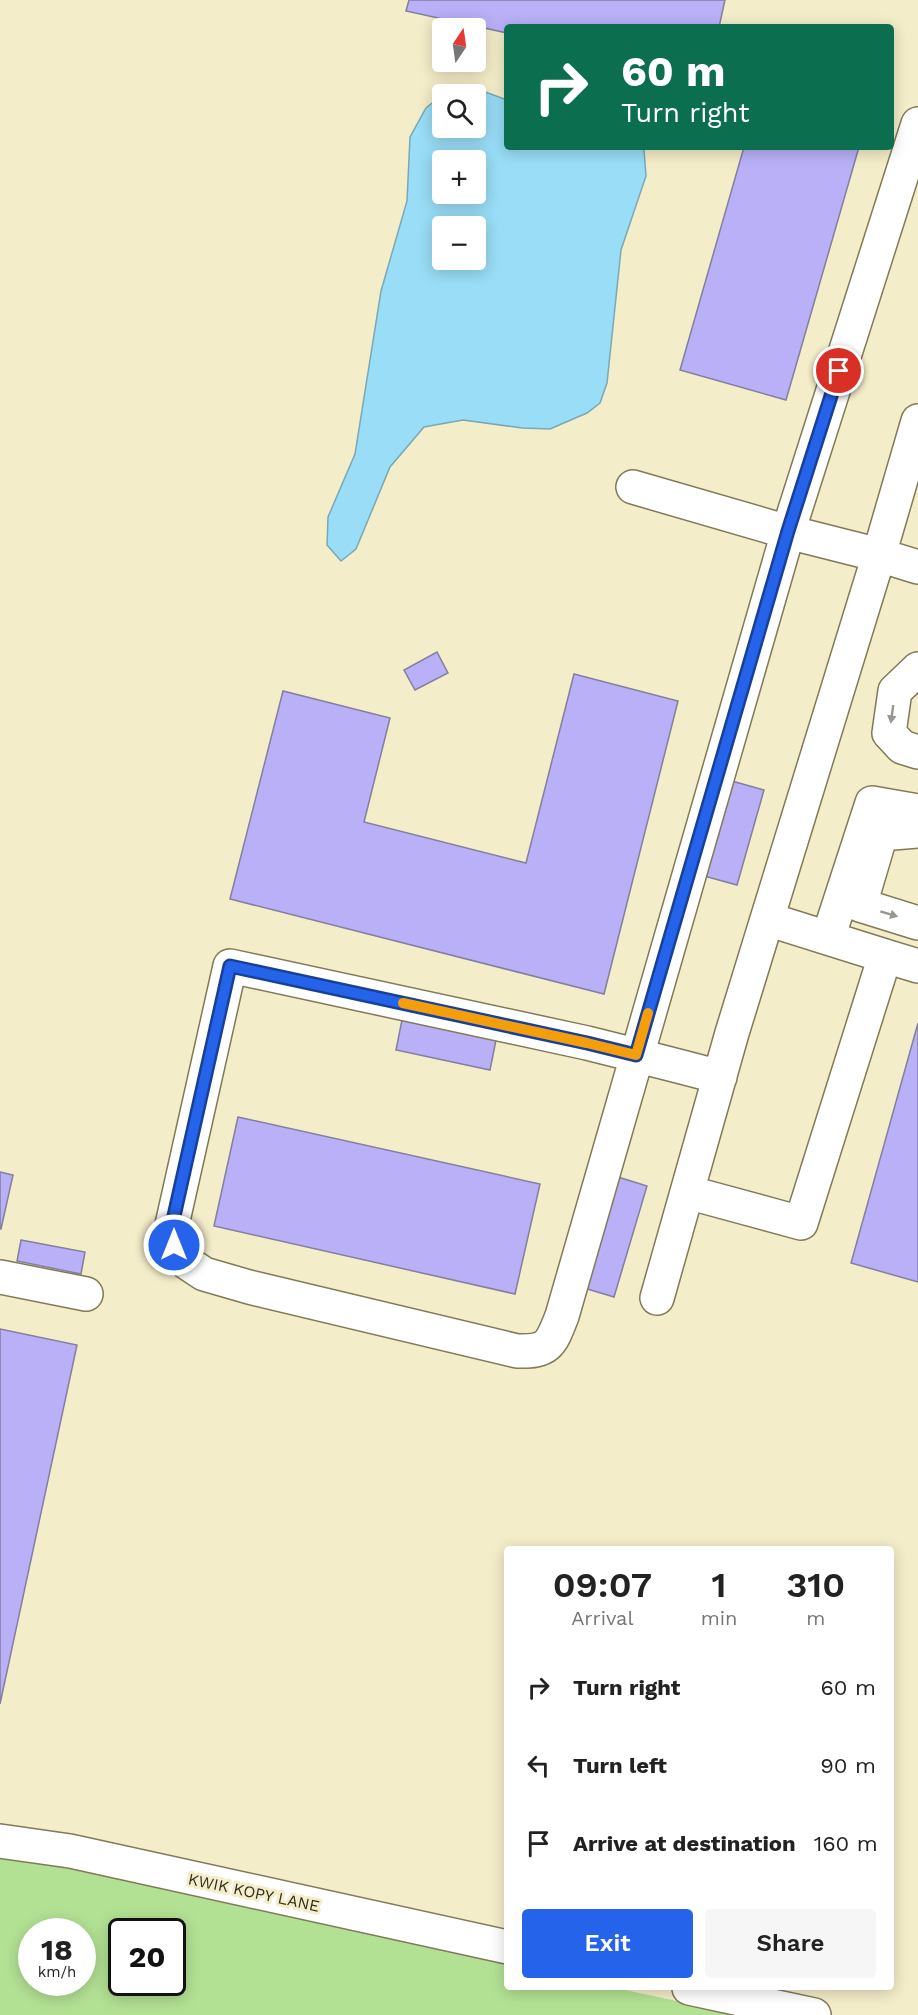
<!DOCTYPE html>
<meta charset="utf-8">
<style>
body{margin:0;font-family:"Work Sans",sans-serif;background:#f6f6f6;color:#222;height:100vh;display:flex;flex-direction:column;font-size:22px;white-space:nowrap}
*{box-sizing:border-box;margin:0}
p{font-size:20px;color:#767676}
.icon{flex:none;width:33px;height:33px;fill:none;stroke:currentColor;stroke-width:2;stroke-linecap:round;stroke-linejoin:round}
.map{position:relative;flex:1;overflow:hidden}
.panel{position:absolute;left:504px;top:1546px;width:390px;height:444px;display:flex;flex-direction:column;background:#fff;border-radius:6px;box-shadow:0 3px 15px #0003}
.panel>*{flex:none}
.guide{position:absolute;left:504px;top:24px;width:390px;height:126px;border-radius:6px;box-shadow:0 3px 15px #0003;background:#0b6e4f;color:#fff;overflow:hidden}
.needle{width:39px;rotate:13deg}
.buttons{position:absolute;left:432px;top:18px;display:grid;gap:12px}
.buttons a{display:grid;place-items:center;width:54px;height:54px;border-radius:6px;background:#fff;box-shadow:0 3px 15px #0003;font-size:30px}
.speed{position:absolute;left:18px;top:1918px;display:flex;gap:12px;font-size:30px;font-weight:700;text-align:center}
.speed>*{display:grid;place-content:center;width:78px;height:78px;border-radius:50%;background:#fff;box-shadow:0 3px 15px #0003;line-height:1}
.speed small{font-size:15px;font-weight:400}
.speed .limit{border:3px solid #111;border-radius:9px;background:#fff;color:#111}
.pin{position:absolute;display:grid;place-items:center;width:51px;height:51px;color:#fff;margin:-26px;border:3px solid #fff;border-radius:50%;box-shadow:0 2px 6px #0007}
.me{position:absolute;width:66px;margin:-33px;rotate:0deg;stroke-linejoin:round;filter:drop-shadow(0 0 4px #0008)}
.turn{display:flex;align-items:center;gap:21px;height:126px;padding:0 18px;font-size:27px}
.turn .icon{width:78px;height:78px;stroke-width:2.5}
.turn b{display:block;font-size:42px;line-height:51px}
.eta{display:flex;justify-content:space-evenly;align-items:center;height:102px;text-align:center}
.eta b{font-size:36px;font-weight:600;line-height:42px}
.action{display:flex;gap:12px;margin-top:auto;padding:12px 18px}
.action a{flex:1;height:69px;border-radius:6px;background:#2563eb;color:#fff;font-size:24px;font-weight:600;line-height:69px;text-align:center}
.action a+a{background:#f6f6f6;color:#222}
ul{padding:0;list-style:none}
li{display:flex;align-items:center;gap:18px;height:78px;padding:0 18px}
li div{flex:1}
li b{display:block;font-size:22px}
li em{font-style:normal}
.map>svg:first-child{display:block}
.green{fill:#b3e194;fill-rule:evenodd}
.water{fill:#99ddf6;stroke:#7aa8b6;stroke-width:1.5;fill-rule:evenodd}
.building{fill:#b9b0f8;stroke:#827f9f;stroke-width:1.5}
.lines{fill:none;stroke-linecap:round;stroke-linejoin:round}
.minor-casing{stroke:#807a59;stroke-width:36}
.minor{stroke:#fff;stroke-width:33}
.oneway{fill:#989690}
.route-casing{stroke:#184099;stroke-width:15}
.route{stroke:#2563eb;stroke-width:10}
.slow{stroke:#f59e0b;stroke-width:10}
.labels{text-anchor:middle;stroke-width:6;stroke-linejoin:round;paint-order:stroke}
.street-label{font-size:16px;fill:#312e21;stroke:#f4edc9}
</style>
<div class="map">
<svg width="918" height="2015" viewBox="0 0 918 2015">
<rect width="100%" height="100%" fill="#f4edc9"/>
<!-- green -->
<path class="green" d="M0,1855L128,1876L507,1963V1988H616L742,2015H0ZM32,1932H82V1983H32ZM122,1932H172V1983H122Z"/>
<!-- water -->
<path class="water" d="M450,89L480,90L507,100V147H639L644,150L646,176L621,250L607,383L600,403L587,413L550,429L522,428L463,420L424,427L390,467L356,549L341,561L327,545L328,517L355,454L381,291L407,201L410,137L426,108L442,95V128H476V94H443ZM442,160H476V194H442ZM442,226H476V260H442Z"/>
<!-- building -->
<path class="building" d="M409,0H725L719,27H507V33L406,11Z
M744,147H859L786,400L680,370Z
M437,652L448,673L415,690L404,670Z
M574,674L678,701L604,994L230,899L283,691L390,718L364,822L526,863Z
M732,781L764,790L737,885L704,876Z
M402,1020L496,1040L490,1070L396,1050Z
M918,1023V1282L851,1263Z
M238,1117L540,1184L515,1294L214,1226Z
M0,1172L13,1175L1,1229H0Z
M618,1177L647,1186L614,1297L584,1288Z
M21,1240L85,1252L81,1274L17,1261Z
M0,1329L77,1345L0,1704Z"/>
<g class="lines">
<!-- minor casing -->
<g class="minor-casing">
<path id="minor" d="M633,487L788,532L879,555L918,421
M918,669L895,691L889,733L902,747L918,752
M918,831L881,834L860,905L918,923
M767,919L885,956
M828,938L872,803L918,811
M720,1077C675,1065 631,1054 587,1043L230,966L172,1225L174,1245L183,1260L204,1274L249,1287L517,1351C549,1352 551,1344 562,1316L788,532L918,124
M687,1192L801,1223L885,956L918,966
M0,1277L86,1294
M657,1298L732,1033L879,555L918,567
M0,1841L70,1851L507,1947
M689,1988L814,2015"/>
</g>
<!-- minor -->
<use href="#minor" class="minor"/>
</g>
<!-- one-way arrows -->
<defs><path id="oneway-solid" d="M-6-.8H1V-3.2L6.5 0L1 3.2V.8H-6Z" transform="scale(1.5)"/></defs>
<g class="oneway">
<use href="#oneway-solid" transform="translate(892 714) rotate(98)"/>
<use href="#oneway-solid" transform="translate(889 914) rotate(17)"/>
</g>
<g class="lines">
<!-- route casing -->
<g class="route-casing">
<path id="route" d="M174,1245L172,1225L230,966L587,1043L636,1055L788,531L839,371"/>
</g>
<!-- route -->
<use href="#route" class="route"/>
<!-- slow -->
<path class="slow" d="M403,1003L587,1043L636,1055L648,1013"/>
</g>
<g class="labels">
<!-- street labels -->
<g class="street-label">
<text transform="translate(254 1892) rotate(12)" y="6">KWIK KOPY LANE</text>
</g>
</g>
</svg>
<div class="buttons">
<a><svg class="needle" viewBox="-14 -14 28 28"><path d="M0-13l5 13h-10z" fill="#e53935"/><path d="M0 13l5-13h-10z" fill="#767676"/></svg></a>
<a><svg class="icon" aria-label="search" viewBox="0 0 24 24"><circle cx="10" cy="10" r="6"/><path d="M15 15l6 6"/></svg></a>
<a>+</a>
<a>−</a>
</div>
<div class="speed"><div>18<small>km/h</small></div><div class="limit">20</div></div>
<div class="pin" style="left:839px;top:371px;background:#d93025"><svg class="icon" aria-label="arrive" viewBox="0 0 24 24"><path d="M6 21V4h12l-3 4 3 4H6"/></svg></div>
<svg class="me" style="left:174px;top:1245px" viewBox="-20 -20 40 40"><circle r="17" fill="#2563eb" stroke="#fff" stroke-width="3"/><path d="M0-11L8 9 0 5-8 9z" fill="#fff"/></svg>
<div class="guide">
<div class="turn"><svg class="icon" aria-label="right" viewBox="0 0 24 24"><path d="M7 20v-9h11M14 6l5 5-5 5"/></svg><div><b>60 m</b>Turn right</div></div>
</div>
<section class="panel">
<div class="eta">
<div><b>09:07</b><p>Arrival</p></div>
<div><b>1</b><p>min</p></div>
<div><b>310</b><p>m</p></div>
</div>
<ul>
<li><svg class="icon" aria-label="right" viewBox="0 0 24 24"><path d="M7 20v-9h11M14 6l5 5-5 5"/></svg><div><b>Turn right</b></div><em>60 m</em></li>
<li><svg class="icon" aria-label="left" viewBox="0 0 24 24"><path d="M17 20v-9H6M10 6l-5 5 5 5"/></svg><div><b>Turn left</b></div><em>90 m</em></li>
<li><svg class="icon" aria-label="arrive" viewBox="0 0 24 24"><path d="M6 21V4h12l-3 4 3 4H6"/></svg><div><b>Arrive at destination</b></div><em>160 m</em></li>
</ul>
<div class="action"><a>Exit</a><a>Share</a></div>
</section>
</div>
